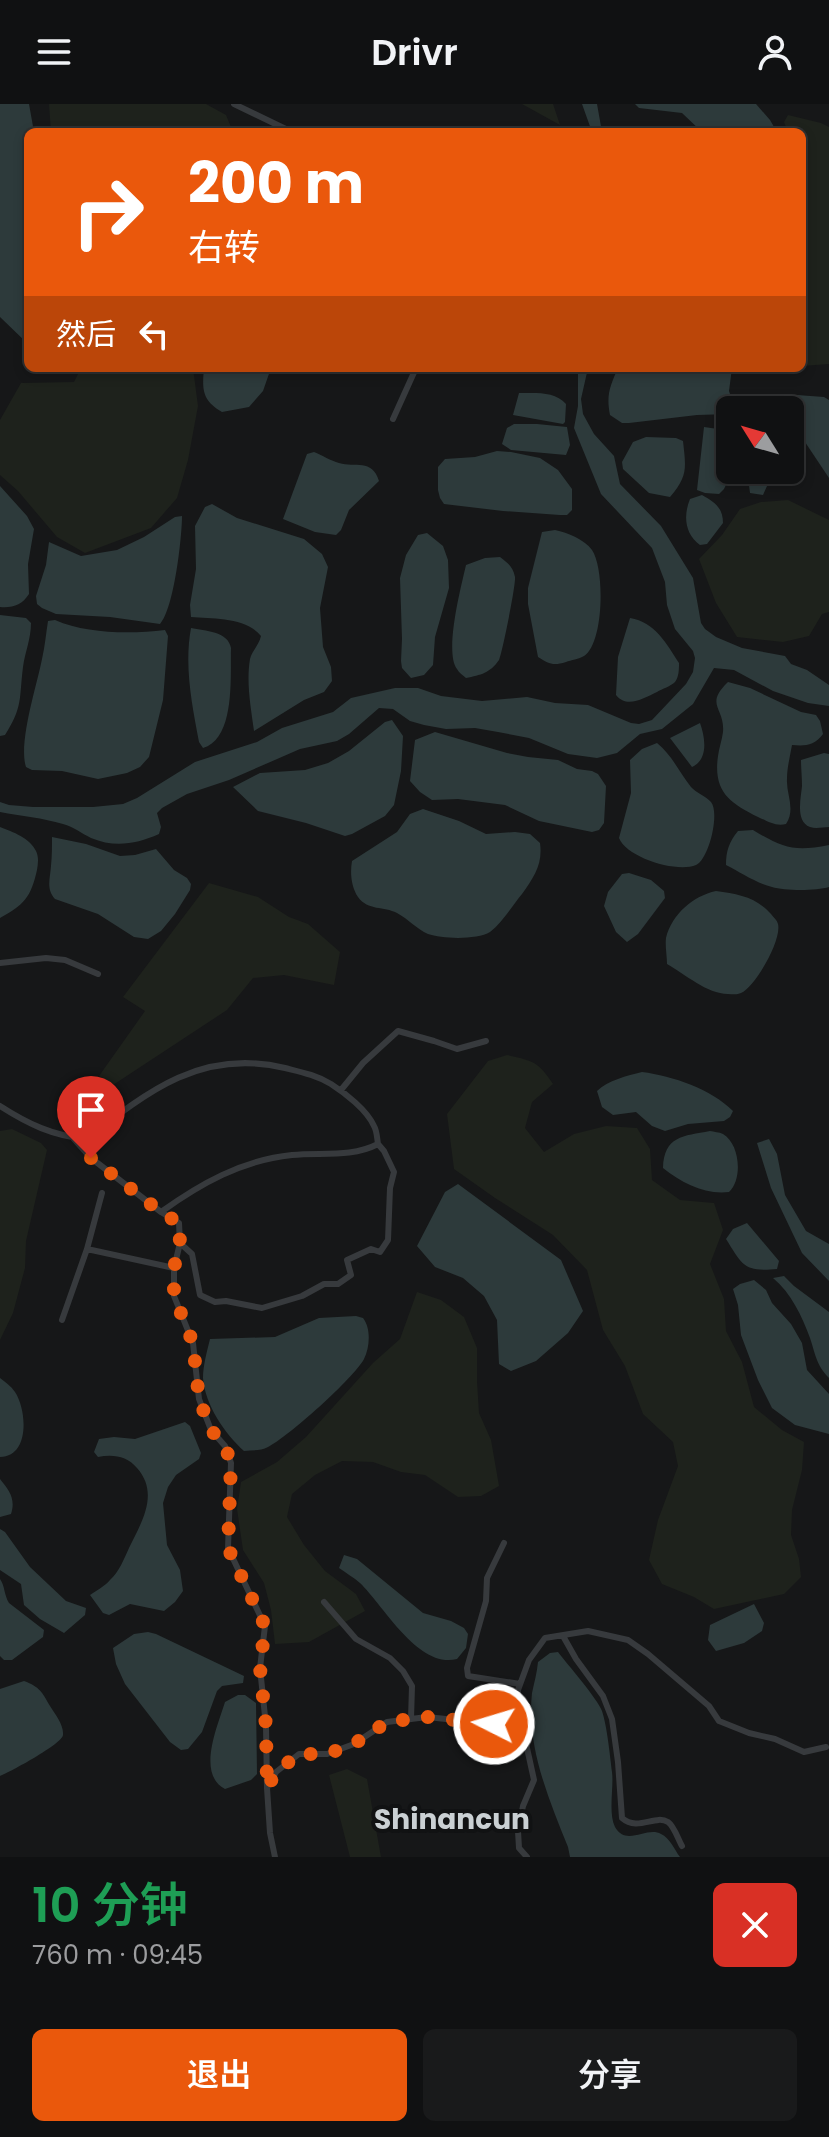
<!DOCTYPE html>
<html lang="zh">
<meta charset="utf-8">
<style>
body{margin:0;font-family:Poppins,"Noto Sans SC",sans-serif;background:#191a1b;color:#f1f3f6;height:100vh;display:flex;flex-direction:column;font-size:30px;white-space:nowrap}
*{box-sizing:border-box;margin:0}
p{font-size:26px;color:#9c9d9f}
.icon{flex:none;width:44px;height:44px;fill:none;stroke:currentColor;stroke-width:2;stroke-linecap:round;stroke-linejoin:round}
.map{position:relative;height:1753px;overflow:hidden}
.side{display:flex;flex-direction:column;background:#101112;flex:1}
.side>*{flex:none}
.top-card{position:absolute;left:24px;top:24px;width:782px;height:244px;border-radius:12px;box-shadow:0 4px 12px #0003,0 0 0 2px #303132;background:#ea580c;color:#fff;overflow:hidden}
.needle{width:52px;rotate:307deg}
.buttons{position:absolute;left:716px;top:292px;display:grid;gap:16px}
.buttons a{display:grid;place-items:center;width:88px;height:88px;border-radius:12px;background:#101112;box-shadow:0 4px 12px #0003,0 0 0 2px #303132;font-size:40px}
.pin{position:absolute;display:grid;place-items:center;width:68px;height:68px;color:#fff;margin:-82px -34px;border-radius:50% 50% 50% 0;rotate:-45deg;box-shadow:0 0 8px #0007}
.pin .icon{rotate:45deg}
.me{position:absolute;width:88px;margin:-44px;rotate:275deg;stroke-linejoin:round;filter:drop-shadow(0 0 6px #0008)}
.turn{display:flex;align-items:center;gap:28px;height:168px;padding:0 32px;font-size:36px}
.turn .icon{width:104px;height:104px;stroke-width:2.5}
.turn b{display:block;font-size:56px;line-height:68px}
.then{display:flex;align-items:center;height:76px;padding:0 32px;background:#0003;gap:16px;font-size:30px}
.round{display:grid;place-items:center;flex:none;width:84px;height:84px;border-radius:12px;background:#191a1b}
.headline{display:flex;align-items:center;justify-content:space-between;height:136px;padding:0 32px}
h1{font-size:48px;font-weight:600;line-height:60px;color:#1e9e55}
.action{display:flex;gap:16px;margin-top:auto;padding:16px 32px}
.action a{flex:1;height:92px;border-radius:12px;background:#ea580c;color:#fff;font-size:32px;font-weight:600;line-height:92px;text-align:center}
.action a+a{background:#191a1b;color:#f1f3f6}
header{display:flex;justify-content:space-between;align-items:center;height:104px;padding:0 32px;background:#101112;font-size:36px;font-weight:600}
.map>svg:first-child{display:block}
.green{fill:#1e221c}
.water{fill:#2d3a3b}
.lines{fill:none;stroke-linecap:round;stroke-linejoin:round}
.street{stroke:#373a3d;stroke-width:6}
.route{stroke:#ea580c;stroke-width:14;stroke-dasharray:0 25.2}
.labels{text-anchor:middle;stroke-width:8;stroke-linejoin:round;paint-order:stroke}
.quarter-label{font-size:28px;font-weight:bold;fill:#cad0d3;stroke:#111213}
</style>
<header><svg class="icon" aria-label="menu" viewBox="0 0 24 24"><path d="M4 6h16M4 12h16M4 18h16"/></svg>Drivr<svg class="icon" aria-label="person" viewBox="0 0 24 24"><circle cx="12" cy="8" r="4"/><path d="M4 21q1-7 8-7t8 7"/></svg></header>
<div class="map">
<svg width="829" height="1753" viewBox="0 0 829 1753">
<rect width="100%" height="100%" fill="#161718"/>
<!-- green -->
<path class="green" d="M49,0H206L226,11L233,28H51Z
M522,0H553L560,21Z
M788,11L821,19L829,23V260L802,262V79L807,75L802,62V28H788L784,18Z
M81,264H193L198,302L188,356L177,394L151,424L85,449L57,433L18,387L0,371V316L21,279L74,278Z
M788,396L829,416V508L822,510L809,532L783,538L737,533L716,499L699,455L722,431L740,405L761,398Z
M209,779L258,793L289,813L308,820L340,848L334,881L284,871L253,874L227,906L113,981L99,972L145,907L123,893Z
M507,951C533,957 538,957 553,980L532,998L525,1024L544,1048L574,1030L606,1022L637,1024L650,1045L652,1076L680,1096L714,1099L723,1126L710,1160L724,1195L726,1227L742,1258L754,1303L782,1326L804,1338L802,1366L792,1406L791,1431L799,1455L801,1473L784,1490L714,1505L694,1493L662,1480L649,1456L658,1416L678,1362L673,1338L643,1310L625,1262L603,1226L587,1166L553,1131L495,1094L454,1065L447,1010L488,957Z
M12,1025L41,1039L47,1046L26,1137L25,1164L13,1209L0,1236V1027Z
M417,1188L441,1196L464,1213L477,1244V1277L479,1309L491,1336L499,1382L481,1392L458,1393L425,1371L401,1368L373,1358L342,1357L315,1371L292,1390L287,1413L304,1441L325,1467L356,1490L365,1507L309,1538L275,1540L271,1506L264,1479L243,1446L237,1405L241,1378L277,1358L306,1333L373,1259L400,1235Z
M347,1665L367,1675L381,1753H350L329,1671Z"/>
<!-- water -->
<path class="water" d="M0,0H29L34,28H28V240L0,213Z
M582,0H597L602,28H592Z
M635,0H756L770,16L777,28H702L682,9L639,4Z
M204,264H271L263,287L249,303L222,308C202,296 202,286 204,264Z
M578,264H588L581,295L583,310L594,330L614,352L620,380L661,422L693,474L701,519L705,525L716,533L742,544L785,552L791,560L807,566L829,581V602L808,599L773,587L734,566L714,564L693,600L662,625L640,630L617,649L597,654L568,650L529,634L498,628L475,624L446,625L424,621L410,617L393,605L379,604L349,630L337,637L300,645L229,676L187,690L162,704L157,709L161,723L159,730C136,740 115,744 91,734C81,729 74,723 63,720C43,714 21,712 0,708V698L9,701L33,703H93L123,700L137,694L195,658L257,638L282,624L333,608L351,594L395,584H418L441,592L482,597L527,593L555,599L588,601L631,619L639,620L652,616L686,580L693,568L695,554L693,547L675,525L667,501L665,478L652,444L601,390L574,324L578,302Z
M618,264H732L729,287L734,302L733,306H730V310L697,311L629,319H622L610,311C606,291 610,282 618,264Z
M519,289C536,289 555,287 566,300L565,318L563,320L513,311Z
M797,291L824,293L829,296V374L803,335L791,309V296Z
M514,320H537L567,323L570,341L566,351L511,346L502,340L507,324Z
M704,323L718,325L730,332V366H733L724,385L719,390L705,389L697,386Z
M646,333L676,334L683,337C686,364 688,372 670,393L649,389L623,365L622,358L633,338Z
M497,347L511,348L540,354L558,366L572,385V406L567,411H560L503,407L444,400L440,394L438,386V363L445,355L475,353Z
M314,348C322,351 331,357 339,359C355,364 372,354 379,377L349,406L341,426L336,431L315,428L283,415L307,350Z
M747,366H767V382L763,391L750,389Z
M0,382L27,412L34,425L28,460L29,490C22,501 13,504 0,503Z
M702,391C714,398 723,403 723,419L707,440L700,441C685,430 683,412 690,395Z
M212,400L237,414L304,435L322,450L328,463L320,504L323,543L331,563L332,577L324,588L304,596L254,627C251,604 246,579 250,555C252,547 259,541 261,532C246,513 213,515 191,513L190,501L196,465L195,422L205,403Z
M182,412C182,434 174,505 160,520L110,513L56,510L42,504L37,500L36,492L46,461L49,438L81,452L117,446L144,433L175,413Z
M555,426C568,429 584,435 592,446C605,465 604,539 584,552C579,555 571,556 566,558C553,562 549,560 538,553L528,500V484L542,428Z
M427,429L443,442L448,456L449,484L435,533L433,561L424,571L411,574L402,564L401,557L402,535L400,474L406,451L418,431Z
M500,453C508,459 513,463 515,473C516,481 502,550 499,556C490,569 481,571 466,574C463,571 459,569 457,565C444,548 461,483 466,461L485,454Z
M0,511L26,514L31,519C31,535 25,548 23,563C19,595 23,603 5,631L0,632Z
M630,514C655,518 666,539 679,559C679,565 679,573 675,578C671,582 662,585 657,588C644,594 627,605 616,591L618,553Z
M55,516C87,530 131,530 165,526L168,532L163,596L149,653L140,663L127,669L98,675L62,667L32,666L26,663C18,639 37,581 42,555C45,542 46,529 48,517Z
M191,524C205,527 228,527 231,544C230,571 236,634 203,644L199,638C192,601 184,562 191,524Z
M728,578L750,584L801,608L816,611L820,617L823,630C814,642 805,642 792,641C790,652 787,664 787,675C786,690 796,705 786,720C776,723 767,717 758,713C729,699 713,687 718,652C719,644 722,636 723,628C725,603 704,601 728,578Z
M392,616L403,632L401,667L394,701L385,712L352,730L345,732L306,719L258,707L233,683L260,669L305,666L328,659L349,647L385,618Z
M700,619C705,633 709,655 692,663L670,634Z
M435,628L507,649L528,653L558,656L577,665L592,667L598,670L606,682L604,719L599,726L592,728L539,717L505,701L458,695L432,696L420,688L410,677L415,636Z
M657,639C672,651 679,668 691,683C696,689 706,692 711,698C720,709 709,755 696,761C677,769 627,754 619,734L631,689L630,656L642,645Z
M824,649L829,650V723C823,723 816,725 810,723C795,717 801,694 802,682C802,673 801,664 801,656Z
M423,705L459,717L486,730L515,728L530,730L540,739C543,760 534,773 522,790C512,802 502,819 490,828C477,836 442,835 428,830C417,825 408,815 397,809C384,802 368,807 358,793C351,782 350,769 352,757L397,728L410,710Z
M0,723C13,728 30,734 36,747C39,753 38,760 37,766C31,793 24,801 0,814Z
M753,726C783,744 794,748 829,741V783C816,787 785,787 772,783C756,779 740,768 726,761C726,747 729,738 738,727Z
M52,733L86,740L120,752L135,751L156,745L174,766L187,774L191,780L190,786L175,810L161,827L148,835L134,833L98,810L55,795C46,785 50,775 51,762C52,752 52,742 52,733Z
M629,769L651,776L664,787L665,794L638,830L627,838L616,828L604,802L608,788L622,770Z
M716,787C738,790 756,793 771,810C774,814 777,816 778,820C782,836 755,883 741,889C737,891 732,890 728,890C707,890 685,870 667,860C667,852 665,842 666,834C672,810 693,792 716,787Z
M642,968C673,972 711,985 733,1007L730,1013L724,1017L688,1020L665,1027L652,1022L636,1008L613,1011L602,1003L597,987C608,976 627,972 642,968Z
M710,1027C714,1028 719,1028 723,1030C740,1040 743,1075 729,1088C705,1091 682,1079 663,1064C664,1032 683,1032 710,1027Z
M769,1035L777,1050L785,1091L806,1127L829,1140V1177L802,1149L771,1084L757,1039Z
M458,1080L561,1156L583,1207L568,1229L536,1257L511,1267L499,1260L497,1216L484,1192L463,1174L435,1163L417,1142L445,1088Z
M747,1119L779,1157L777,1165C744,1168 743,1162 726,1135L733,1125Z
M784,1172L794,1182L829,1208V1274C816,1260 816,1252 810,1234C802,1212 791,1189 773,1174Z
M754,1176L766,1186L772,1199L791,1220L802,1239L807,1266L829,1290V1330L795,1321L772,1304L758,1276L741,1231L738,1201L733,1185L740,1180Z
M356,1212L363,1214C371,1224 370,1243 364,1255C354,1274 288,1333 268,1343C261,1347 252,1346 244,1347C225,1330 205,1301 203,1274C203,1262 207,1247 210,1235L275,1233L319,1214Z
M0,1274C5,1278 11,1282 15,1288C27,1306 30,1353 0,1353Z
M185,1318L190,1322L201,1349L199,1355L176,1371L168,1383L163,1399L167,1441L180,1466L183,1487L175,1498L164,1507L130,1500L109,1511L103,1509L90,1491C97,1486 105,1482 110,1476C119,1468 124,1455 129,1444C141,1419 160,1390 137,1364C127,1352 113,1350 98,1353L94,1348L99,1335L114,1333L135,1335Z
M0,1375C9,1386 16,1395 11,1410L0,1413Z
M0,1425L5,1428L30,1463L66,1497L86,1504L85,1511L64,1529L40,1515L24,1501L21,1480L0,1466Z
M344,1451L357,1455L423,1509L451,1517L464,1524L468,1530L466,1544L457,1555C418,1565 384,1502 360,1479C353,1473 346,1469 339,1464Z
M0,1475C5,1482 4,1491 9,1499L44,1526L43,1533L12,1556H4L0,1552Z
M754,1500L764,1519L762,1527L744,1539L716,1547L708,1536L710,1521Z
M148,1528L156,1530L244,1572L243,1579L222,1582L217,1587L202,1628L188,1645L181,1646L170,1638L125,1580L116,1560L113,1544L134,1530Z
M558,1548C568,1561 597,1594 602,1607C607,1622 610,1651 612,1668C614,1683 608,1709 615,1723C626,1743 647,1722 661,1730C670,1734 674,1745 680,1753H570L568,1743C549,1696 526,1642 532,1589C534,1579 537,1569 538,1558L550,1549Z
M24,1577C40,1583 42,1588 50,1602C55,1610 64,1621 63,1631C62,1640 10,1668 0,1672V1585Z
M238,1591H245L256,1599L257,1670L251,1676L225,1685C196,1670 218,1621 225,1598Z"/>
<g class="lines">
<!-- street -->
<path class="street" d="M234,0L292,28
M393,315L416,264
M0,859L46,854L65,856L98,870
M341,986L363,959L398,927L434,937L457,945L486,937
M0,1002C28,1020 53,1032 87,1035C148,987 202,944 285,964C301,968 316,971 331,980C345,989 367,1006 374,1022C377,1027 377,1034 378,1040C351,1054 321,1048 292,1051C242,1056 200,1080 161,1108L91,1054L73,1034
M161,1108L179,1119L180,1139L174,1164V1192L193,1239L199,1295L211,1326L225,1342L231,1359L228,1444L265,1522L260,1564L266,1622L267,1684
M180,1139L192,1150L200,1191L215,1198L226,1197L262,1204L302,1192L324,1180H338L351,1171L347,1156L371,1145L380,1148L388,1136L390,1084L394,1068L384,1047L378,1040
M87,1145L174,1164
M62,1216L87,1145L102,1089
M504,1439L487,1474L486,1497L467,1564L468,1572L520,1580
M324,1498L356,1535L390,1554L403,1567L412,1582L411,1615
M563,1532L576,1555L603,1592L612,1615L618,1658L622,1714C638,1728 655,1710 668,1718C674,1722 678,1735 682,1742
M275,1753L270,1729L267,1684L276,1668L299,1650H327L354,1640L387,1618L427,1613L522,1623
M527,1753L519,1744L518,1727L523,1702L534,1676L518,1603V1586L529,1556L545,1534L588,1527L628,1536L648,1550L709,1602L719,1617L749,1629L775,1635L804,1648L826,1643"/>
</g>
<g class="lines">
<!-- route -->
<path class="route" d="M91,1054L161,1108L179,1119L180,1139L174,1164V1192L193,1239L199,1295L211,1326L225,1342L231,1359L228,1444L265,1522L260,1564L266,1622L267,1684L276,1668L299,1650H327L354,1640L387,1618L427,1613L494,1620"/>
</g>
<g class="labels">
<!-- quarter labels -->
<g class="quarter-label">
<text x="452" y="1725">Shinancun</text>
</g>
</g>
</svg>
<div class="buttons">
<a><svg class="needle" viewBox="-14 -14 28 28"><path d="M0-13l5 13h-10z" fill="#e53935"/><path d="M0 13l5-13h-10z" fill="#9c9d9f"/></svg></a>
</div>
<div class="pin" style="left:91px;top:1054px;background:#d93025"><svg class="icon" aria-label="arrive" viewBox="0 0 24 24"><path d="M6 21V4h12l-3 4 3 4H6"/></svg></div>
<svg class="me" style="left:494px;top:1620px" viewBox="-20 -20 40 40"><circle r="17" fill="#ea580c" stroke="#fff" stroke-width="3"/><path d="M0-11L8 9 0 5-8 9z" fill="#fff"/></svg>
<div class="top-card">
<div class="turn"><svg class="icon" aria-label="right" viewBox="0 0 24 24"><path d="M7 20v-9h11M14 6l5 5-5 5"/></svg><div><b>200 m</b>右转</div></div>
<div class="then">然后<svg class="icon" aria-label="left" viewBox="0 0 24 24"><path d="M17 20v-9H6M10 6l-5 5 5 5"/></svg></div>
</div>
</div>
<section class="side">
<div class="headline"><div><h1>10 分钟</h1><p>760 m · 09:45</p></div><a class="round" style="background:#d93025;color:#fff"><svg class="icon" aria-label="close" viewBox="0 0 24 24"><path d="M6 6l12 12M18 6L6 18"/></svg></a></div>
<div class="action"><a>退出</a><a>分享</a></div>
</section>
